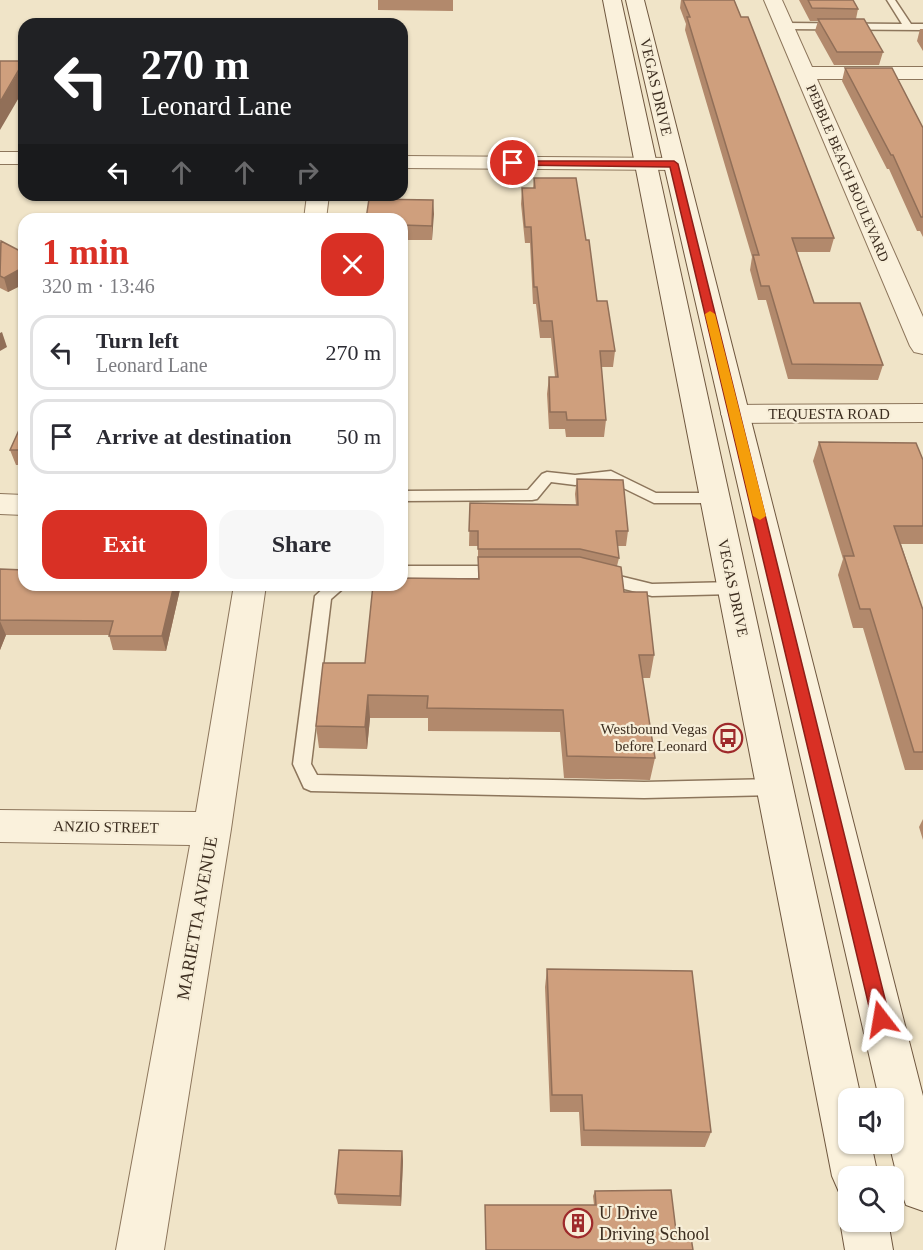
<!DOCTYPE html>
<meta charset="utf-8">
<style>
body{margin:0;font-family:"Times New Roman",serif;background:#f7f7f7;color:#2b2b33;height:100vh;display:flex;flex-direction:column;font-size:22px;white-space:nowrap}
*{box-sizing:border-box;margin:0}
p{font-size:20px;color:#7c7c81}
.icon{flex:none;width:33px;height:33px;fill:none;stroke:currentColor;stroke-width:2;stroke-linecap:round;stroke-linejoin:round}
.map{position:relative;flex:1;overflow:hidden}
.drawer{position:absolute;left:18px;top:213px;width:390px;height:378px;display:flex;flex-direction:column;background:#fff;border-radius:18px;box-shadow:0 2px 4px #0004}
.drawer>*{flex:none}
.banner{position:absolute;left:18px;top:18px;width:390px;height:183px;border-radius:18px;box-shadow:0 2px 4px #0004;background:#202124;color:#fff;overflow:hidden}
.fabs{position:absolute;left:838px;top:1088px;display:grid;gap:12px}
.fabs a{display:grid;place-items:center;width:66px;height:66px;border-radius:12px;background:#fff;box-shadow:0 2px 4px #0004;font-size:30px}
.pin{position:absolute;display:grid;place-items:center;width:51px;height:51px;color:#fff;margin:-26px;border:3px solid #fff;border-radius:50%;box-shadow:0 2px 6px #0007}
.me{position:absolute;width:66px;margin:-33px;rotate:346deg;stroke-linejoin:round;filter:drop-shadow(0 0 4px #0008)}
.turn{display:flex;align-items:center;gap:21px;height:126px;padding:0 24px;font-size:27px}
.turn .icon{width:78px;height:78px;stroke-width:2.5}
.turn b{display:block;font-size:42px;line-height:51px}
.lanes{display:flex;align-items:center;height:57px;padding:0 24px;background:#0003;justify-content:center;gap:30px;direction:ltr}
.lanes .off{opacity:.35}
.round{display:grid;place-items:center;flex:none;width:63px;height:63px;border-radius:18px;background:#f7f7f7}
.summary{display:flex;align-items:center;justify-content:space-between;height:102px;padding:0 24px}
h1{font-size:36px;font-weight:600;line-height:45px;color:#d93025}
.cta{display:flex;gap:12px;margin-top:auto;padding:12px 24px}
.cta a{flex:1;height:69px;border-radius:18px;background:#d93025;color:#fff;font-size:24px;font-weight:600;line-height:69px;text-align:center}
.cta a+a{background:#f7f7f7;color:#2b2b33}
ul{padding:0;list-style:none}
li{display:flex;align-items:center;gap:18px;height:75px;margin:0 12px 9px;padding:0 12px;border:3px solid #e1e1e2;border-radius:18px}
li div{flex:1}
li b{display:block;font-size:22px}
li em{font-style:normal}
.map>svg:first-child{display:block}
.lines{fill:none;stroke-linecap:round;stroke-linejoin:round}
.service-casing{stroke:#8d765c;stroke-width:3}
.minor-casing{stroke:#8d765c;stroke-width:2}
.secondary-casing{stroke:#6f573f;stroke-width:2}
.service{fill:#faf1dc;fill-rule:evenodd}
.minor{fill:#faf1dc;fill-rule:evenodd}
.secondary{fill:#faf1dc;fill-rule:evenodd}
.wall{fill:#b2896c}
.shaded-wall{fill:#916f58}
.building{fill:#cf9f7d;stroke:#916f58;stroke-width:1.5}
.route{fill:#d93025;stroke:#8d1f18;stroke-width:1.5}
.slow{fill:#f59e0b}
.labels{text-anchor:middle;stroke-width:4.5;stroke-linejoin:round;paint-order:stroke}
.far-street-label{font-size:14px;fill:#3d2e20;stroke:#f7eed8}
.street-label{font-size:15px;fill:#3d2e20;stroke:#f7eed8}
.poi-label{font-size:15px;fill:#3d2e20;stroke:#f7eed8;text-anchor:end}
.near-street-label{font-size:18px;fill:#3d2e20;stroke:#f7eed8}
.near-poi-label{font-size:18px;fill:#3d2e20;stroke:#f7eed8;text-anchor:start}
</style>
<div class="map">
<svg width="923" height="1250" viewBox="0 0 923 1250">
<rect width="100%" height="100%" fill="#f0e4c8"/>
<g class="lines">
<!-- service casing -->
<g class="service-casing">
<path id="service" d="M887,0H895L911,24H923V30L785,29L780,26L785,23L902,24Z
M611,471L656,493H715L722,498L715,503H654L609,481L575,485L551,482L537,499L532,500L402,501V491L528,490L542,474L547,472L575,475Z
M402,566H500L506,568L508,572L506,576L500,578H402Z
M603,572L652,584L734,582L740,584L742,588L740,592L734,594L652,596L597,582L595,578L597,574Z
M327,585H347L331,599L311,764L317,775L644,782L775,779L782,782L784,787L782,792L775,795L644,798L311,791L304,788L293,764L315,596Z"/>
</g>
<!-- minor casing -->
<g class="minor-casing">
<path id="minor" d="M764,0H782L812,67H923V79H817L923,317V354L914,352L910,346Z
M0,152H24V164H0Z
M402,156L674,158L682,159L685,164L682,169L674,170L402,168Z
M307,195H329L326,219H304Z
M923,404V422L735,423L725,420L721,414L725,408L735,405Z
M0,494L24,495V515L0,514Z
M234,585H266L231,829L164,1250H116L190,845L0,842V810L196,812Z"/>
</g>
<!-- secondary casing -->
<g class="secondary-casing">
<path id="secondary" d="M603,0H621L861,1098H849V1143H871L878,1176H849V1197L839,1192L832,1176Z
M626,0H644L923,1096V1211L906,1205L900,1188L889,1143H894V1098H879Z
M849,1203V1221H888L893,1250H845L840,1221Z"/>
</g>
<!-- service -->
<use href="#service" class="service"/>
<!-- minor -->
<use href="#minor" class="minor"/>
<!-- secondary -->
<use href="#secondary" class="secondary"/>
</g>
<!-- wall -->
<path class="wall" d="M378,0H453V11L378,10Z
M681,0H734L834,238L830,252H797L814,303L883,365L878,380L788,379L766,300H758L750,270L752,257L685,30L686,24L680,8Z
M799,0H853L858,9L856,19L883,52L879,65H834L815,31L818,21H810Z
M920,29H923V51L917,41Z
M845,68L923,128V237L920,231H917L889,169H887L842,81Z
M534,178L586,240L597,301L615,351L613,367H601L606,420L604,437H566L565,429H549L547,394L549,377H555L551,338H540L536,304H533L530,243H525L521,204L522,188H533Z
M433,200L432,240H402V219Z
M0,242L24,253V284L8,292L0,288Z
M24,419V465H16L10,450Z
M819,442L923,460V544H901L923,610V770H905L863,628H853L838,575L843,559L813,461Z
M577,479L628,531L626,546H617L619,558L617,566L624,592L654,655L650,678H642L655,758L650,780L564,778L560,732L428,731V718H370L367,749L319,748L316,726L365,663L478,579V546H469L470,503L576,505L575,494Z
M0,569L181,585L166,651L113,650L109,635H6L0,650Z
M923,819V840L919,827Z
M547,969L711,1132L705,1147L581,1146L579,1112H550L545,987Z
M402,1151L403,1161L401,1206L338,1204L335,1194Z
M595,1191L676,1231L594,1205L593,1196Z"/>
<!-- shaded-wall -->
<path class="shaded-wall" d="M24,62V89L0,130V102Z
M433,200L434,214L432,240V226Z
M24,267V284L8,292L4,278Z
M2,332L7,347L0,351V333Z
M174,585H181L166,651L162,636Z
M0,621L6,635L0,650Z
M368,695L370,718L367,749L365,727Z
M402,1151L403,1161L401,1206L400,1196Z"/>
<!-- building -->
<path class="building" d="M683,0H734L741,17H748L834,238H792L814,303H860L883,365L792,364L769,286H761L753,255H759L687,17H690Z
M808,0H853L858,9L812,8Z
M818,19H864L883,52H837Z
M0,61H24L0,102Z
M845,68H892L923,128V217H921L893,155H891Z
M534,178H576L586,240H589L597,301H607L615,351H600L606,420H567L566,412H550L549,377H558L552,321H541L537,287H534L531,227H525L522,188H535Z
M369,199L433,200L432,226L402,225V219H366Z
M1,241L24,253V267L4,278L0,276Z
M24,419V450H10Z
M819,442L916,443L923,460V526H894L923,610V752H914L870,609H860L844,556H854Z
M577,479L623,480L628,531H616L619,558L580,549H478V531H469L470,503L578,505Z
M478,557H580L621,567L624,592H647L654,655H639L655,758L567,756L563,710L427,708L428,696L368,695L365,727L316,726L323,663H365L373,585H402V578L479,579Z
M0,569L24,570V585H174L162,636H109L113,621L0,620Z
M547,969L692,971L711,1132L584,1130L582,1095H552Z
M339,1150L402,1151L400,1196L335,1194Z
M671,1190L676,1231H690L693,1250H486L485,1205H596L595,1191Z"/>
<!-- route -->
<path class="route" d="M510,161H674L678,164L890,1019L888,1025L881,1028L875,1025L872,1019L670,167L513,165L510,164Z"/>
<!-- slow -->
<path class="slow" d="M710,311L715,314L766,516L760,520L753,516L705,314Z"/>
<!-- icons -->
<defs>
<g id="bus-ring" transform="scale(1.5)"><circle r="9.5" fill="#f7eed8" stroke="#9e2a2b" stroke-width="1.5"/><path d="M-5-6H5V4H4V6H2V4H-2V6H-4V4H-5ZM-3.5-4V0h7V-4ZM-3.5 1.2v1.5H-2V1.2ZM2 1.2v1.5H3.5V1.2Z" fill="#9e2a2b"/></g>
<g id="building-ring" transform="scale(1.5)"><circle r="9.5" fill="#f7eed8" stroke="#9e2a2b" stroke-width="1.5"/><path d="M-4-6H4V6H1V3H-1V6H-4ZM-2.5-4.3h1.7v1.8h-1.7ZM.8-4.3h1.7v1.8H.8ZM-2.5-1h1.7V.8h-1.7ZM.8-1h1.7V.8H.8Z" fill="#9e2a2b"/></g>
</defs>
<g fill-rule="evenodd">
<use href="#bus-ring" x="728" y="738"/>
<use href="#building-ring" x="578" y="1223"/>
</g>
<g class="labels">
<!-- far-street labels -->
<g class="far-street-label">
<text transform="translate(848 173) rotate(67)" y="5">PEBBLE BEACH BOULEVARD</text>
</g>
<!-- street labels -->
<g class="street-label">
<text transform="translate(656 87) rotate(77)" y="5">VEGAS DRIVE</text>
<text x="829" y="419">TEQUESTA ROAD</text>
<text transform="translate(733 588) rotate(78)" y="5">VEGAS DRIVE</text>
<text transform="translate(106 827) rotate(1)" y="5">ANZIO STREET</text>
</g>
<!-- poi labels -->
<g class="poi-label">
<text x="707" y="734">Westbound Vegas<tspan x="707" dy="17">before Leonard</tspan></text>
</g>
<!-- near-street labels -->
<g class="near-street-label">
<text transform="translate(197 918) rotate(-80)" y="6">MARIETTA AVENUE</text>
</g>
<!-- near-poi labels -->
<g class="near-poi-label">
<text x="599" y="1219">U Drive<tspan x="599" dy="21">Driving School</tspan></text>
</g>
</g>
</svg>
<div class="fabs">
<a><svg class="icon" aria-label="sound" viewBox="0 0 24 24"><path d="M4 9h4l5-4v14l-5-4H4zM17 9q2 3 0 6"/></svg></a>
<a><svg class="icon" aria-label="search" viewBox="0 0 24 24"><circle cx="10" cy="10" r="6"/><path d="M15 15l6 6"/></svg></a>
</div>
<div class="pin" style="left:513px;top:163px;background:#d93025"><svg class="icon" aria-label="arrive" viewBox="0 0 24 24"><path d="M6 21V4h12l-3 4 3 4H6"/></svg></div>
<svg class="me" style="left:881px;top:1019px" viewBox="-20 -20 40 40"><path d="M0-17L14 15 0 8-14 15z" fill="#d93025" stroke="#fff" stroke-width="4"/></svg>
<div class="banner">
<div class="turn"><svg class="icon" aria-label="left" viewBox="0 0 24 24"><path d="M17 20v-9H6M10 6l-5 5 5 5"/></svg><div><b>270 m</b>Leonard Lane</div></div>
<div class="lanes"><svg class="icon" aria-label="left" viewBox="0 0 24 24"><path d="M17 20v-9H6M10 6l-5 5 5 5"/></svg><svg class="icon off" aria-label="ahead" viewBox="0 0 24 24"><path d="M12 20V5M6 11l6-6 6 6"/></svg><svg class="icon off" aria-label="ahead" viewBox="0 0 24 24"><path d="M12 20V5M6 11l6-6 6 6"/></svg><svg class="icon off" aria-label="right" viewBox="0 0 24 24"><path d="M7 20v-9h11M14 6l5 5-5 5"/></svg></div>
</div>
<section class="drawer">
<div class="summary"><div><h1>1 min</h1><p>320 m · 13:46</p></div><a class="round" style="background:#d93025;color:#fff"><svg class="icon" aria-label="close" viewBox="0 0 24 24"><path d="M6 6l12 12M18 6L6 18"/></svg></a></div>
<ul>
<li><svg class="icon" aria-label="left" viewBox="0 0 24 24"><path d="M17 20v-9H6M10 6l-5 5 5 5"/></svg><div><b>Turn left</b><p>Leonard Lane</p></div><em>270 m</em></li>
<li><svg class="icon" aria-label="arrive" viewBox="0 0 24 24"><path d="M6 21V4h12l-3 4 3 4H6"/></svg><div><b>Arrive at destination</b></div><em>50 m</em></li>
</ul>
<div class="cta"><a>Exit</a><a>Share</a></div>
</section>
</div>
